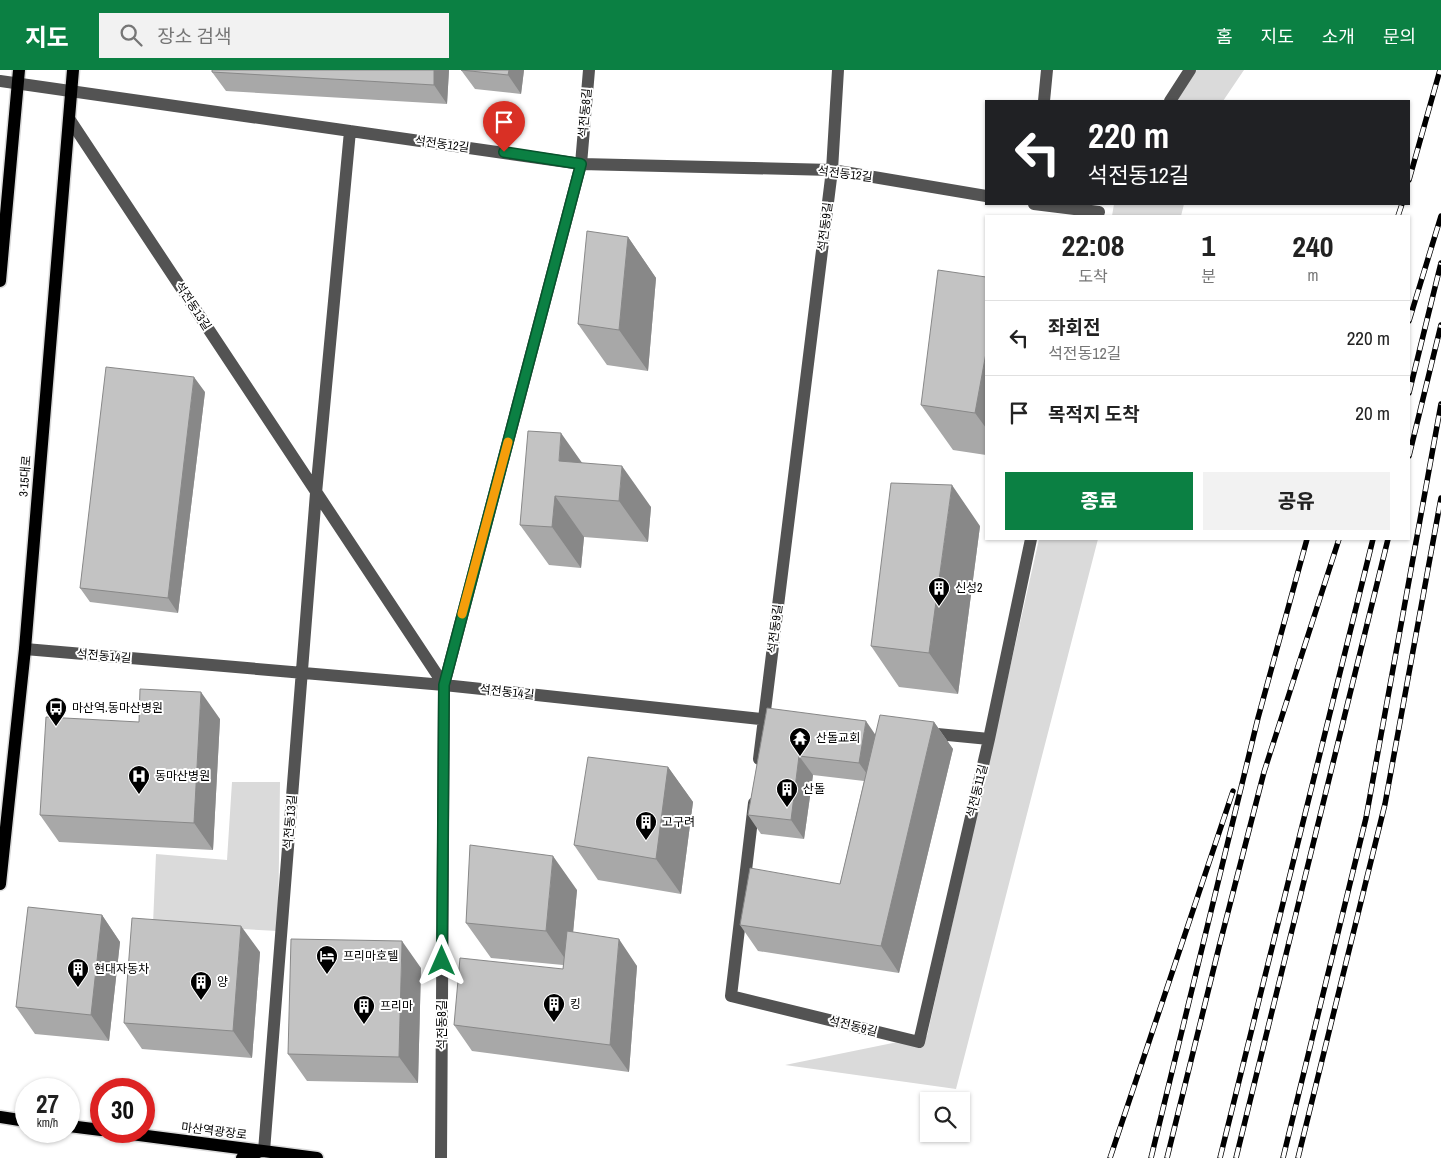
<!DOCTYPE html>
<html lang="ko">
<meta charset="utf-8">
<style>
body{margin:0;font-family:"Archivo Narrow","Noto Sans KR",sans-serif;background:#f2f2f2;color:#222;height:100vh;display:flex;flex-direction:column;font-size:19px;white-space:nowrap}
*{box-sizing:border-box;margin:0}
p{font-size:16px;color:#767676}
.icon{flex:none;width:28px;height:28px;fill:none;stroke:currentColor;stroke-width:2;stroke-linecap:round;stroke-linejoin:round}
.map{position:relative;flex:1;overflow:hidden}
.panel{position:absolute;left:985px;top:145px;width:425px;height:325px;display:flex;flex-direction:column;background:#fff;border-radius:0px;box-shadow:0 1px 4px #0004}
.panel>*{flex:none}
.top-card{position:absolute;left:985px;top:30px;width:425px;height:105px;border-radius:0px;box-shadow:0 1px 4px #0004;background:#202124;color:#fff;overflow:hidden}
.tools{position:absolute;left:920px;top:1022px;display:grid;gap:10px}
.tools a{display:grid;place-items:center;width:50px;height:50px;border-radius:0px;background:#fff;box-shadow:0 1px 4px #0004;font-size:25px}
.speed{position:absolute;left:15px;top:1008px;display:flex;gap:10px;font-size:25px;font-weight:700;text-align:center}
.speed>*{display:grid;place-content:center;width:65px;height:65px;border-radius:50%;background:#fff;box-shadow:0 1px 4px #0004;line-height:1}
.speed small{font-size:12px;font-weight:400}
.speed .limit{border:8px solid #d22;background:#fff;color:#111}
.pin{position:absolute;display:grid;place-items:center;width:42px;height:42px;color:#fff;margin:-51px -21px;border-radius:50% 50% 50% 0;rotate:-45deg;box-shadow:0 0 5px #0007}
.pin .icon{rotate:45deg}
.me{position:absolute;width:55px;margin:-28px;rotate:0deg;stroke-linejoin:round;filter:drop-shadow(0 0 4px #0008)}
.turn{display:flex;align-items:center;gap:18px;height:105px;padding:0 20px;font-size:22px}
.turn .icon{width:65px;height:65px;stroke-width:2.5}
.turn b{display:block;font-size:35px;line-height:42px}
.eta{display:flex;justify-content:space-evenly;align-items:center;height:85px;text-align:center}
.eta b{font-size:30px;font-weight:800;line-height:35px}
.cta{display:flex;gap:10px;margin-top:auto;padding:10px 20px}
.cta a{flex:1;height:58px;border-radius:0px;background:#0b8043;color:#fff;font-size:20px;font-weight:800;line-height:58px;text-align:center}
.cta a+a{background:#f2f2f2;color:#222}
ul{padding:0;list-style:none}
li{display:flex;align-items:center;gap:15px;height:75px;padding:0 20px;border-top:1px solid #e0e0e0}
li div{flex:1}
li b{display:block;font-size:19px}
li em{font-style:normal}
header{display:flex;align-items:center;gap:30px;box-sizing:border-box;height:70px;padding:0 25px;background:#0b8043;color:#fff}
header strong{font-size:24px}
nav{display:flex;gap:28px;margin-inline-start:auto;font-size:18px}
.search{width:350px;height:45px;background:#f2f2f2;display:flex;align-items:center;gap:12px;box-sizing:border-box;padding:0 18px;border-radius:0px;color:#767676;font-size:19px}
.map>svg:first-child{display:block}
.green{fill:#dadada}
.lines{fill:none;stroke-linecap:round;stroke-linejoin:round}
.major-casing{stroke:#dbdbdb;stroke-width:15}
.minor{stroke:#535353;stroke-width:12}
.major{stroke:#000;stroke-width:12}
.rail-casing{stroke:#000;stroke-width:5.5}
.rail{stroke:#fff;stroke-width:4;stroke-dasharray:11;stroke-linecap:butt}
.wall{fill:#a8a8a8}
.shaded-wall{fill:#888}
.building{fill:#c3c3c3;stroke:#888}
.route-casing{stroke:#07532c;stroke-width:12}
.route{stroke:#0b8043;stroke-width:9}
.slow{stroke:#f59e0b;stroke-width:9}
.labels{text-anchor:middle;stroke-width:4;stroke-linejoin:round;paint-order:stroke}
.street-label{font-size:12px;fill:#000;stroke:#fff}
.poi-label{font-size:12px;fill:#000;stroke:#fff;text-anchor:start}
</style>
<header>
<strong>지도</strong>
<div class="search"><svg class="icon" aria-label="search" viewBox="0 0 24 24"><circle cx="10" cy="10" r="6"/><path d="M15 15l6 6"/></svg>장소 검색</div>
<nav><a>홈</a><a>지도</a><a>소개</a><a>문의</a></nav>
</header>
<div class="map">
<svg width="1441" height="1088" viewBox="0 0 1441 1088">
<rect width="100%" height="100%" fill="#fff"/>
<!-- green -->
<path class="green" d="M1193,0H1244L1223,31H1173Z
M1114,134H1184L1181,146H1112Z
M1039,469H1098L956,1019L785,995L927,966Z
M232,712H280L278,861L153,854L156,784L227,790Z"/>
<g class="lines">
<!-- major casing -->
<g class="major-casing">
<path id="major" d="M0,211L19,0
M0,814L25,579L73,0
M0,1047L26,1051
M69,1056L101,1060
M108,1061L317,1088
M242,1088L261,1081"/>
</g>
<!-- minor -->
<path class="minor" d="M0,11L581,94L832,100L986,126
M1044,31L1047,0
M1170,31L1190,0
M70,50L444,615
M1034,134L1099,142
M25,579L444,615L770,650
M927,663L989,669
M759,689L832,100L838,0
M754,733L731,926L919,972L989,669L1031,469
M264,1081L316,423L350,61
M441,1088L444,615L581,94L589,0"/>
<!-- major -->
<use href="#major" class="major"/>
<!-- rail casing -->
<g class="rail-casing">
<path id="rail" d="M1409,110L1440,0
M1398,146L1402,134
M1409,251L1441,146
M1409,323L1441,193
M1409,386L1441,255
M1110,1088L1233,721
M1151,1088L1258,648L1307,469
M1167,1088L1219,877L1264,702L1339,469
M1220,1088L1373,469
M1236,1088L1388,469
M1283,1088L1366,748L1441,334
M1298,1088L1385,734L1441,428"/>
</g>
<!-- rail -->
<use href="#rail" class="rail"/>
</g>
<!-- wall -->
<path class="wall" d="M212,0H449L447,34L226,21L212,2Z
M461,0H524L521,24L475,19Z
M628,167L656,208L648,301L607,295L578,254Z
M986,207V385L953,380L921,335Z
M205,322L178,543L90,532L80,518Z
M582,393L651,437L648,472L584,467L581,498L549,495L520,455Z
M980,456L958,624L899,617L871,576Z
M767,638L876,665L934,652L953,679L899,903L758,881L740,855L840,814L864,711L813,705L804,769L761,764L748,745Z
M220,649L213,780L59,772L40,745L139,652Z
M668,697L693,732L681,824L598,810L574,775Z
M577,820L573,862L637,896L629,1002L472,981L454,955L563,899V895L491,888L466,853Z
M102,845L120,872L109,971L35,964L16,937Z
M260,882L252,988L142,979L124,953Z
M421,898L418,1013L307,1011L288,984Z"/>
<!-- shaded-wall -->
<path class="shaded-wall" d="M434,0H449L447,34L434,15Z
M509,0H524L521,24L508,5Z
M628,167L656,208L648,301L619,260Z
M986,283V358L975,343Z
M194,307L205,322L178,543L168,528Z
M561,363L590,404L559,391Z
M622,396L651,437L648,472L619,431Z
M952,415L980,456L958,624L929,583Z
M555,426L584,467L581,498L552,457Z
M201,622L220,649L213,780L194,753Z
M866,651L879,670L873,712L859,693Z
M934,652L953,679L899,903L881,876Z
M799,686L813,705L804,769L791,750Z
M668,697L693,732L681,824L656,789Z
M553,786L577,820L570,896L546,861Z
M102,845L120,872L109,971L91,945Z
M241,856L260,882L252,988L233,961Z
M619,869L637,896L629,1002L610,975Z
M402,871L421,898L418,1013L399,987Z"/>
<!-- building -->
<path class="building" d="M212,0H434V15L212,2Z
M461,0H509L508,5Z
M587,161L628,167L619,260L578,254Z
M938,200L986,207V283L975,343L921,335Z
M106,297L194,307L168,528L80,518Z
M528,361L561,363L559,391L622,396L619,431L555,426L552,457L520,455Z
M891,413L952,415L929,583L871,576Z
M140,619L201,622L194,753L40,745L46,647L139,652Z
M767,638L866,651L859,693L799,686L791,750L748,745Z
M880,645L934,652L881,876L740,855L750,798L840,814Z
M588,687L668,697L656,789L574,775Z
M470,775L553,786L546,861L466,853Z
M28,837L102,845L91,945L16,937Z
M132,848L241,856L233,961L124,953Z
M567,861L619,869L610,975L454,955L460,888L563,899Z
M291,869L402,871L399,987L288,984Z"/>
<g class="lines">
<!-- route casing -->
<g class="route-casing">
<path id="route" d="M442,891L444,615L581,94L504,82"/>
</g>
<!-- route -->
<use href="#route" class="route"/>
<!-- slow -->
<path class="slow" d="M462,544L508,372"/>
</g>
<!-- icons -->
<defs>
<g id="building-pin" transform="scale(1.125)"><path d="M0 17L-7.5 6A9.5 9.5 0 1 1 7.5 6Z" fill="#000" stroke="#fff"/><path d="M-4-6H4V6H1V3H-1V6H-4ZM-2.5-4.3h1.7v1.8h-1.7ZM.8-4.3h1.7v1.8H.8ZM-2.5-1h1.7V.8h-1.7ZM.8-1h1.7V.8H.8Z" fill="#fff"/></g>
<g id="bus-pin" transform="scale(1.125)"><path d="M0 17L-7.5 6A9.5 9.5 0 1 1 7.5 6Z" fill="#000" stroke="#fff"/><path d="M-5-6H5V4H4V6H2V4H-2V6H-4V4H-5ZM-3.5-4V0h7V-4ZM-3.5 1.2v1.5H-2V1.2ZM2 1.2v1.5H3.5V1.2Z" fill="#fff"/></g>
<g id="temple-pin" transform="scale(1.125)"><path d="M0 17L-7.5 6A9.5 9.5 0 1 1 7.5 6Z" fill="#000" stroke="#fff"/><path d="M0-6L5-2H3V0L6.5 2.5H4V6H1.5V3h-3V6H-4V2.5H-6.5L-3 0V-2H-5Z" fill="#fff"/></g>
<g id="hospital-pin" transform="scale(1.125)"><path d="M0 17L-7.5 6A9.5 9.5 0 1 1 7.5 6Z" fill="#000" stroke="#fff"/><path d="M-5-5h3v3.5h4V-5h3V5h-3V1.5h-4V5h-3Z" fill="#fff"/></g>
<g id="hotel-pin" transform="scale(1.125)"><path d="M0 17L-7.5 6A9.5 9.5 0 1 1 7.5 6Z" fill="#000" stroke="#fff"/><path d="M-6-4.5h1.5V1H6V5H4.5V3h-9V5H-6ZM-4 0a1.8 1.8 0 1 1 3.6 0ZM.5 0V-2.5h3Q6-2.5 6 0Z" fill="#fff"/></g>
</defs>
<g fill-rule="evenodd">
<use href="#building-pin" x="939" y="518"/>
<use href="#bus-pin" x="56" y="638"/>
<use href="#temple-pin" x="800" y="668"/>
<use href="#hospital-pin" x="139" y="706"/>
<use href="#building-pin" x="787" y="719"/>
<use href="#building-pin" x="646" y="752"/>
<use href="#hotel-pin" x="327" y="886"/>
<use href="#building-pin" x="78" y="899"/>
<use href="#building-pin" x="201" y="912"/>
<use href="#building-pin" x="554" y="934"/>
<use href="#building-pin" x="364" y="936"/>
</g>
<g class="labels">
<!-- street labels -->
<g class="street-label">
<text transform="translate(585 43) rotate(-85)" y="4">석전동8길</text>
<text transform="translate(442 74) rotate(8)" y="4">석전동12길</text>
<text transform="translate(845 104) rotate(7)" y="4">석전동12길</text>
<text transform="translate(825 157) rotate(-83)" y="4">석전동9길</text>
<text transform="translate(193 236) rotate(57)" y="4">석전동13길</text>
<text transform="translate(25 406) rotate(-85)" y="4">3·15대로</text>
<text transform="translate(775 559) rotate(-83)" y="4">석전동9길</text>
<text transform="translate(104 586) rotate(5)" y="4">석전동14길</text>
<text transform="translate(507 622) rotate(6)" y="4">석전동14길</text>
<text transform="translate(977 721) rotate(-76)" y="4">석전동11길</text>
<text transform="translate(290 752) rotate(-85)" y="4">석전동13길</text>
<text transform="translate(442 955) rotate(-90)" y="4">석전동8길</text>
<text transform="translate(853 956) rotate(14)" y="4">석전동9길</text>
<text transform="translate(214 1061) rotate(7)" y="4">마산역광장로</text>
</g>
<!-- poi labels -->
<g class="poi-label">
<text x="955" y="522">신성2</text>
<text x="72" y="642">마산역.동마산병원</text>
<text x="816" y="672">산돌교회</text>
<text x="155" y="710">동마산병원</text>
<text x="803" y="723">산돌</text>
<text x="662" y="756">고구려</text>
<text x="343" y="890">프리마호텔</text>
<text x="94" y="903">현대자동차</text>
<text x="217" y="916">양</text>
<text x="570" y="938">킹</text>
<text x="380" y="940">프리마</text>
</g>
</g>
</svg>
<div class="tools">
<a><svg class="icon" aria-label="search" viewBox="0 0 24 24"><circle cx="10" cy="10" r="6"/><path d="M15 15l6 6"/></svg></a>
</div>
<div class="speed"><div>27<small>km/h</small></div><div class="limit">30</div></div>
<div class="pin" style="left:504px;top:82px;background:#d93025"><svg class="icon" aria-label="arrive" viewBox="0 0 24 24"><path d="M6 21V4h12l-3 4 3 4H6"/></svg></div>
<svg class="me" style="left:442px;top:891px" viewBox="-20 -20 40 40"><path d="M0-17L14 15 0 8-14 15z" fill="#0b8043" stroke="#fff" stroke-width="4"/></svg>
<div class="top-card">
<div class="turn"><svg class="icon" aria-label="left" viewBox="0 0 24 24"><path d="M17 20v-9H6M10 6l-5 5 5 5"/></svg><div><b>220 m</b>석전동12길</div></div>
</div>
<section class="panel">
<div class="eta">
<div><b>22:08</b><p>도착</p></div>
<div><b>1</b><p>분</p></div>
<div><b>240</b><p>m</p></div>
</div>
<ul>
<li><svg class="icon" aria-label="left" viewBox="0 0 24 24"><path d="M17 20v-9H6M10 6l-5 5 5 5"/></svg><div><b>좌회전</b><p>석전동12길</p></div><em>220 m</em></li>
<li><svg class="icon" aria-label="arrive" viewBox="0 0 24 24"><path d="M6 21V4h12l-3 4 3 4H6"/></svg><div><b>목적지 도착</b></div><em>20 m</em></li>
</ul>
<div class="cta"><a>종료</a><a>공유</a></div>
</section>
</div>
